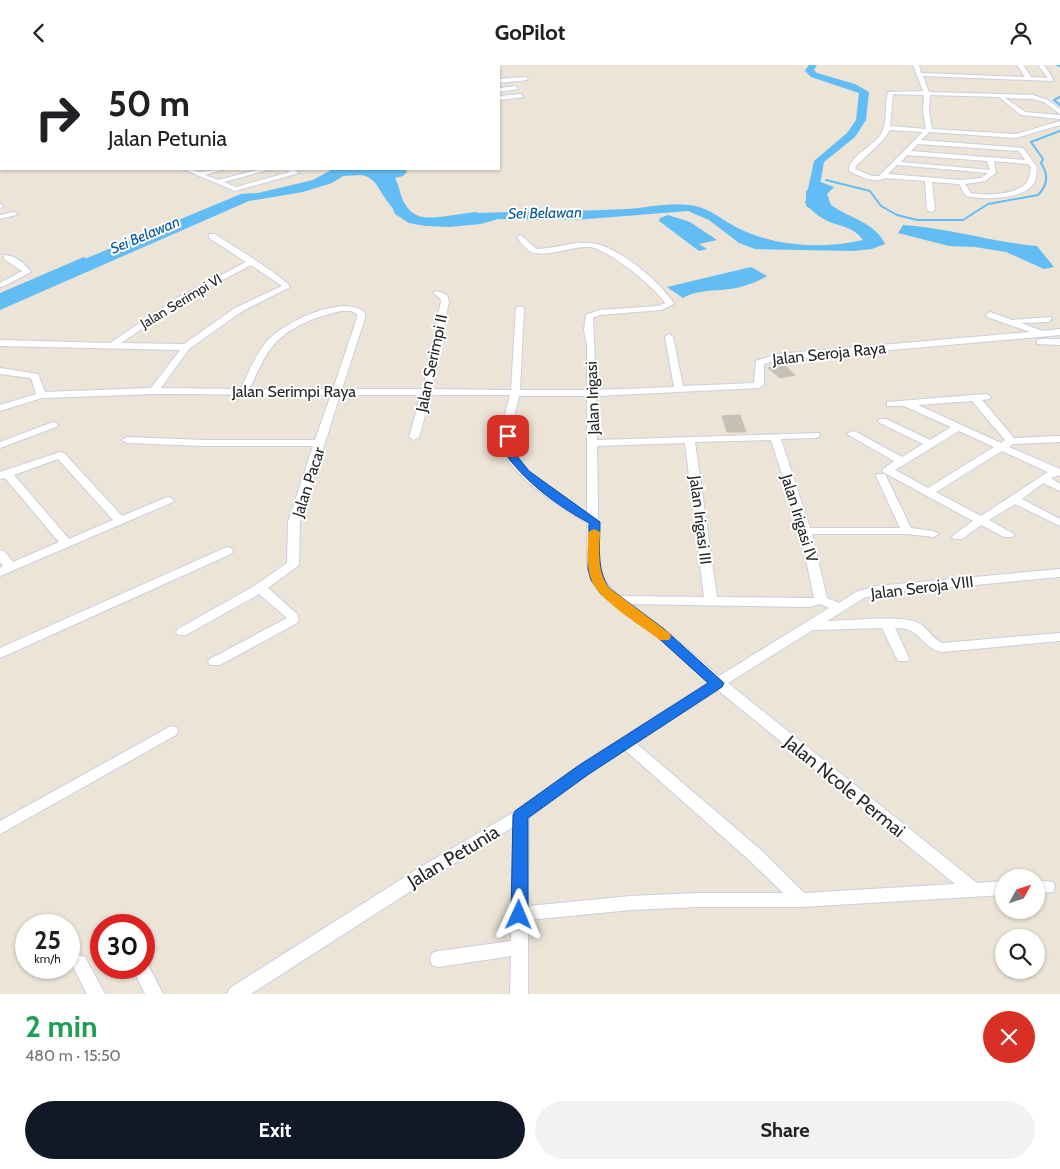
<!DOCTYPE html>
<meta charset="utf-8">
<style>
body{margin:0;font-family:Cabin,sans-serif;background:#f2f2f2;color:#202124;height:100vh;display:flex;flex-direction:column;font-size:19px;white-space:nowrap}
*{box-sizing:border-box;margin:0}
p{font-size:16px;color:#757577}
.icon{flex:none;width:28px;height:28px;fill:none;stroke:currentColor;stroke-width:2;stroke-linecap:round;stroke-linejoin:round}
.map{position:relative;height:929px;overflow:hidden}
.side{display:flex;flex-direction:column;background:#fff;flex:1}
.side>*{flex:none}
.banner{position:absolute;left:0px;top:0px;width:500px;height:105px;box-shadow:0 1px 4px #0004;background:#fff;color:#202124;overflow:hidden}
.needle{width:32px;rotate:50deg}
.tools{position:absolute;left:995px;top:804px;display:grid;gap:10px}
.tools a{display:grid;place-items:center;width:50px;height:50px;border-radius:50%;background:#fff;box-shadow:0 1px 4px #0004;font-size:25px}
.speed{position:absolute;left:15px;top:849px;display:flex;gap:10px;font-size:25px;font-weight:700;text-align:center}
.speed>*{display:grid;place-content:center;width:65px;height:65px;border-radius:50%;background:#fff;box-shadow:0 1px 4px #0004;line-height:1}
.speed small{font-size:12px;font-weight:400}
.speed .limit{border:8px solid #d22;background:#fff;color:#111}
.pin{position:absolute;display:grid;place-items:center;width:42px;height:42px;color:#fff;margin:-21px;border-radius:10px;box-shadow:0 2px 8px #0006}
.me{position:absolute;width:55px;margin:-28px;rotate:1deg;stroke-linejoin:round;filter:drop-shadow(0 0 4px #0008)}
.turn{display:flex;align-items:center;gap:18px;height:105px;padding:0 25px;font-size:22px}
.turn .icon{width:65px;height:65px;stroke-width:2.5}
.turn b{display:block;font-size:35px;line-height:42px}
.round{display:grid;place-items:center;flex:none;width:52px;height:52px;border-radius:26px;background:#f2f2f2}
.summary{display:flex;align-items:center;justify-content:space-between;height:85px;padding:0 25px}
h1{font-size:30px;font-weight:700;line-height:38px;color:#1e9e55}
.cta{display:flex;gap:10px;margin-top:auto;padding:10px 25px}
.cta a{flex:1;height:58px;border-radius:30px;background:#111827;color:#fff;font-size:20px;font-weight:700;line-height:58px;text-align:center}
.cta a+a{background:#f2f2f2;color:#202124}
header{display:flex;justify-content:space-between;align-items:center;height:65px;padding:0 25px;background:#fff;font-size:22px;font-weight:700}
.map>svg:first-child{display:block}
.water{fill:#62bdf4}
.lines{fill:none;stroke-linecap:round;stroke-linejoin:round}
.stream{stroke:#62bdf4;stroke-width:2}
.river{fill:#62bdf4;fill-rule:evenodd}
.building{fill:#c5c1b7;stroke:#c6c0b1}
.minor-casing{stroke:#cccee1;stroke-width:2}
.minor{fill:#fff;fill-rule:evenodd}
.route{fill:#1a73e8;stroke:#114b97}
.slow{fill:#f59e0b}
.labels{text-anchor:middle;stroke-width:4;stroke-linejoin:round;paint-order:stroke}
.far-street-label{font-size:14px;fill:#272727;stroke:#fff}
.far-water-label{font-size:15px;font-style:italic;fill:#06589b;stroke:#fff}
.street-label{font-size:16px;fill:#272727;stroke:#fff}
.near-street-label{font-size:19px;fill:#272727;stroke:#fff}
</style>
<header><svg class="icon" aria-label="back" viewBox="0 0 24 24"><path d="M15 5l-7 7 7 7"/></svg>GoPilot<svg class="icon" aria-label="person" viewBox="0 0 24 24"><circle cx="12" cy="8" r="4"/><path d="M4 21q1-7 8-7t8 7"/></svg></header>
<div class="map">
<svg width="1060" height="929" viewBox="0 0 1060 929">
<rect width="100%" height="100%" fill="#ebe4d7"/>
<!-- water -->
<path class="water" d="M333,104H405L407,107L403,111L395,113C400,122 400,133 407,142C424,166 454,151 477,148C526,146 576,147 625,144C647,143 668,137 689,140C709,142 723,156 740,164C777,182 823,184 863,175C853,160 836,162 822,153C816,150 812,144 806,141V126L818,116L834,122L827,129L831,140C849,153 876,158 885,179L872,184L853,186L755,184L739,178L709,155L688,146L575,155L498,154L481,159L450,162L425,161L409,158L395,149L383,120L371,112L361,110L343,111L332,118L303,127L249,136L0,245V233L87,193L241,129L258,128L313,115Z
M668,150L690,157L717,175L699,179L707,184L699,186L659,156L660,153Z
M903,160C948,163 992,177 1037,181L1054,202L1044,204L1006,187L975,182L949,181L898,168Z
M751,202L767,211C757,217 741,223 729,224C715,226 695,225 683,233L667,222Z"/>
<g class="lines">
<!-- stream -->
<path class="stream" d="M1057,0L1060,1
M1060,32L1054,35L1060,40
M826,115L870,126L881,141L897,150L917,155H963L988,139L1038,130C1048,120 1049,110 1041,98L1043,94L1031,77L1060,66"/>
<!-- river -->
<path class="river" d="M809,0H817L814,5L817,8L855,19L869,27L866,55L855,72L824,97L817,137L824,143L818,146L805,138L814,96L847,68L856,55L859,28L811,12L805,6Z
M358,104L381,109C417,162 414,155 476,147L482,151L476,155C439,159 409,170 385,133C375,118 377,115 358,108Z
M84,192L90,196L89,199L0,237V228Z"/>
</g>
<!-- building -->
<path class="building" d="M783,299L795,310L780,313L768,303Z
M740,350L746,367H727L722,351Z"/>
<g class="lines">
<!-- minor casing -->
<g class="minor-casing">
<path id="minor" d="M0,0H3L4,1L0,2Z
M22,0H28L29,1H23Z
M105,0H113L114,1H107Z
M154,0H161L162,1H156Z
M181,0H189L190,1H183Z
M196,0H204L205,1H198Z
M211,0H219L220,1H213Z
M239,0H247L248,1H241Z
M320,0H326L327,1H321Z
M342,0H358L359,1H342Z
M427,0H433L434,1H428Z
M913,0H919L921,8L1025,12L1017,0H1023L1031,12L1048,13L1038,0H1044L1054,16L923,11L929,27L1033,30L1048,35L1060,44V49L1044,37L1033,34L1005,33L1025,47L1060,50V54L1021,50L999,32L930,30L929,46L932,64L1016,69L1060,56V60L1016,73L929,67L921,75L1023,83L1037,102C1036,107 1037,113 1034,118C1024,135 983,135 966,131L959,119L932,117L935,145L931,147L927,145L925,116L885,113C874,119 860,111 849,106C848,93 871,82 879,72C889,60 884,41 888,27L923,26ZM893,29L924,30L923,46L926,64L890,61ZM890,65L923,67L879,111H872L855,104L856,101L883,75ZM918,79L1019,86L1025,95L911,86ZM907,90L987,96L990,105L901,97ZM994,96L1028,99L1031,102C1030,107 1030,113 1027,117C1018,130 984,131 971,128L965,119L985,116L996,108ZM897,100L988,108L981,113L961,115L888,109Z
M526,12L528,15L499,18V14Z
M0,17L1,18V22L0,21Z
M516,21L518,24L499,27V23Z
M521,29L523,32L499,35V31Z
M0,35H1V39H0Z
M0,64L1,65V69H0Z
M183,104H191L199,107L225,104L205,110L218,115L261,104H271L224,117L236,122L290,107L286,104H293L299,108L235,126Z
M0,139L3,140V142L0,143Z
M14,147L18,149L16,150L0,154V150Z
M209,169H215C229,179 284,211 290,222L241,247L189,284L161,323L240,324C249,308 255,290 267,276C284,257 344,228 365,248V253L342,324H423L441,236L440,233L433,228L437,226L447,230L449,236L432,324L511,325L516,243L520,241L524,243L520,325H587V280L584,265L586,250L599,245L659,241L665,238C655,222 610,186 591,182C574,180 540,196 527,184C523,181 520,176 517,172L521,170L536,184C554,184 572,176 590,178C617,180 661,217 674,239L661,245L600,250L593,253L596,325L674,322L665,272L669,269L673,272L683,321L754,318L756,296L777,289L1030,267L987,252L986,250L990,247L1012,255L1051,252L1052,254L1048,257L1021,258L1042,266L1060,264V270L778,295L764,299V320L759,323L596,331L597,375L819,368L820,370L819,372L815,373L781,374L810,463H900L876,411L877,409H885L911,463L933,466L939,469L933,472L907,469H812L827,533L839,538L856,527L876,521L1060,504V512L877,529L864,533L827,556C848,556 898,550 916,557C927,561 931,573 942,578L1060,568V576L942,587C917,580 922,562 895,563L909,593L908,596H898L882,563L813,565L728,618L977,818L1004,816V830L801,842H697L631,845L528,855V929H510L511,891L438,902L432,900L430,894L432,888L438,886L511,876L513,762L431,813L251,929H227L230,923L419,803L516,746L578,701L709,617L656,570L601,529L591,515L587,496V458C563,443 506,410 502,380C500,364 506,346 510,330H431L419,372L414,375L409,372L421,330H340L300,457L299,500L268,523L297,549L299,555L297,558L220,600H210L208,597L210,594L287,553L259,529L186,570H178L176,567L178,564L256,520L287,498L288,457L313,381H204L127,378L122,375L127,372L204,375H315L331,330L154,329L42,333L0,346V340L36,329L31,313L0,309V303L38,309L45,327L151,323L180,285L0,281V275L110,278L177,233L246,197L209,173ZM251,200L282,221L235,243L184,279L121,278L183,236ZM341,246H351L357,249V253L333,324H249C257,310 262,294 272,282C287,262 318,251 341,246ZM519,331H587V448C566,435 517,406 512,381C509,364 516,347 519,331ZM771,375L800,466L814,533L717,532L695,377ZM685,378L704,532L620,531C606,521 602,513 599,496L597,381ZM631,539L809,542L820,539L829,543L719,611L664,564ZM718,625L724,630L955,819L804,828L761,785L636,678ZM625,685L749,795L783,828H697L631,831L528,841L529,753L588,709Z
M4,190C15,190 25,199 31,207L2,222H0V218L22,206L4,194Z
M1040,274H1060V280L1037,279V275Z
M986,329L991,332L989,334L982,335L1014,373L1060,371V377L1013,379L1009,382L1060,404V410L1051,413L1060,419V426L1043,418L1022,434L1060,454V461L1015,439L989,455L1012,468L1014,470L1012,472H1004L981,460L962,474H954L952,472L954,470L973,456L883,407L882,405L894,396L847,369L852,366L856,367L902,392L923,379L880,358L878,356L880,354H886L930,375L951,362L904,341H887V337ZM972,336L1005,375L1001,378L918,340ZM959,366L994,382L928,423L895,405ZM1002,386L1048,407L981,451L936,427Z
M53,357L56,358L58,360L56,362L0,383V377Z
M60,387L64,388L122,451L165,433L169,432L174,435L173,437L0,511V503L3,501L0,497V485L4,486L13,497L59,477L5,413L0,414V407ZM58,394L113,455L69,474L14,410Z
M227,482L231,483L233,486L231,489L0,593V583Z
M171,661L176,662L178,666L176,670L0,769V756Z
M1036,815L1053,817L1055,822L1053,827L1036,829Z
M79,890L85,892L105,929H87L71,898L73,892Z
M144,895L146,896L163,929H145L132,902H144Z"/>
</g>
<!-- minor -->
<use href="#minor" class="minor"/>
</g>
<!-- route -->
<path class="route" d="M505,368L513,371V386L529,406L600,457C600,479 596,504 609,523L664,564L724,618L722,622L589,709L528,753V850L525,855L519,857L514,855L511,850L513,750L515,746L578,701L708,618L655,570L601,529L591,515L588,504L589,458C556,440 525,417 503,386Z"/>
<!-- slow -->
<path class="slow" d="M594,464L600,467C599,488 597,507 609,523L669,568L671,571L669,575H660C642,561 598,535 591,514C586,499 588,483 588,467Z"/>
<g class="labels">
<!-- far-street labels -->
<g class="far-street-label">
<text transform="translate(181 236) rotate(-31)" y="5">Jalan Serimpi VI</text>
</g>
<!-- far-water labels -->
<g class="far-water-label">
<text transform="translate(545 148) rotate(-1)" y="5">Sei Belawan</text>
<text transform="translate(145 170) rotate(-23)" y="5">Sei Belawan</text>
</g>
<!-- street labels -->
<g class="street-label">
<text transform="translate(829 288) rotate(-6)" y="6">Jalan Seroja Raya</text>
<text transform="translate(431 298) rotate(-78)" y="6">Jalan Serimpi II</text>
<text x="294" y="332">Jalan Serimpi Raya</text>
<text transform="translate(592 333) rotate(-92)" y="6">Jalan Irigasi</text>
<text transform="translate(308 417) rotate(-72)" y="6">Jalan Pacar</text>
<text transform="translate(800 453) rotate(73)" y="6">Jalan Irigasi IV</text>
<text transform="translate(701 455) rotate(83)" y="6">Jalan Irigasi III</text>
<text transform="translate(922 522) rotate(-7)" y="6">Jalan Seroja VIII</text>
</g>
<!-- near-street labels -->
<g class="near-street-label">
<text transform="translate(845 721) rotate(39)" y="7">Jalan Ncole Permai</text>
<text transform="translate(453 791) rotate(-31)" y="7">Jalan Petunia</text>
</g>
</g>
</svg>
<div class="tools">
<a><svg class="needle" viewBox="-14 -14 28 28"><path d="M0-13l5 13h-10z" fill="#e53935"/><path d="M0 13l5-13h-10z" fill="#757577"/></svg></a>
<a><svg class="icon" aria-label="search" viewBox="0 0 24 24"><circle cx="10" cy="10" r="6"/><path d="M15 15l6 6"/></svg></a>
</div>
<div class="speed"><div>25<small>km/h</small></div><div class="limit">30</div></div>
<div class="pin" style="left:508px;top:371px;background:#d93025"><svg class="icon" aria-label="arrive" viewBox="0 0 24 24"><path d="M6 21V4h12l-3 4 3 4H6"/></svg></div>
<svg class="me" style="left:519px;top:850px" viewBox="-20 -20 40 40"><path d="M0-17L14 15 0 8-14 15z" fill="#1a73e8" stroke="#fff" stroke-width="4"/></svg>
<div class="banner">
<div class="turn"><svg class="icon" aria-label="right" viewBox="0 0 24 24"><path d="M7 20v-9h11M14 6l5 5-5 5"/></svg><div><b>50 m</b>Jalan Petunia</div></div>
</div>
</div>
<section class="side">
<div class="summary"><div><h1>2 min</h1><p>480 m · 15:50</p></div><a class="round" style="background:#d93025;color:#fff"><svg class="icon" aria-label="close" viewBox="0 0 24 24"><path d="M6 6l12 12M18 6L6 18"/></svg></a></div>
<div class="cta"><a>Exit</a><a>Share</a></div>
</section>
